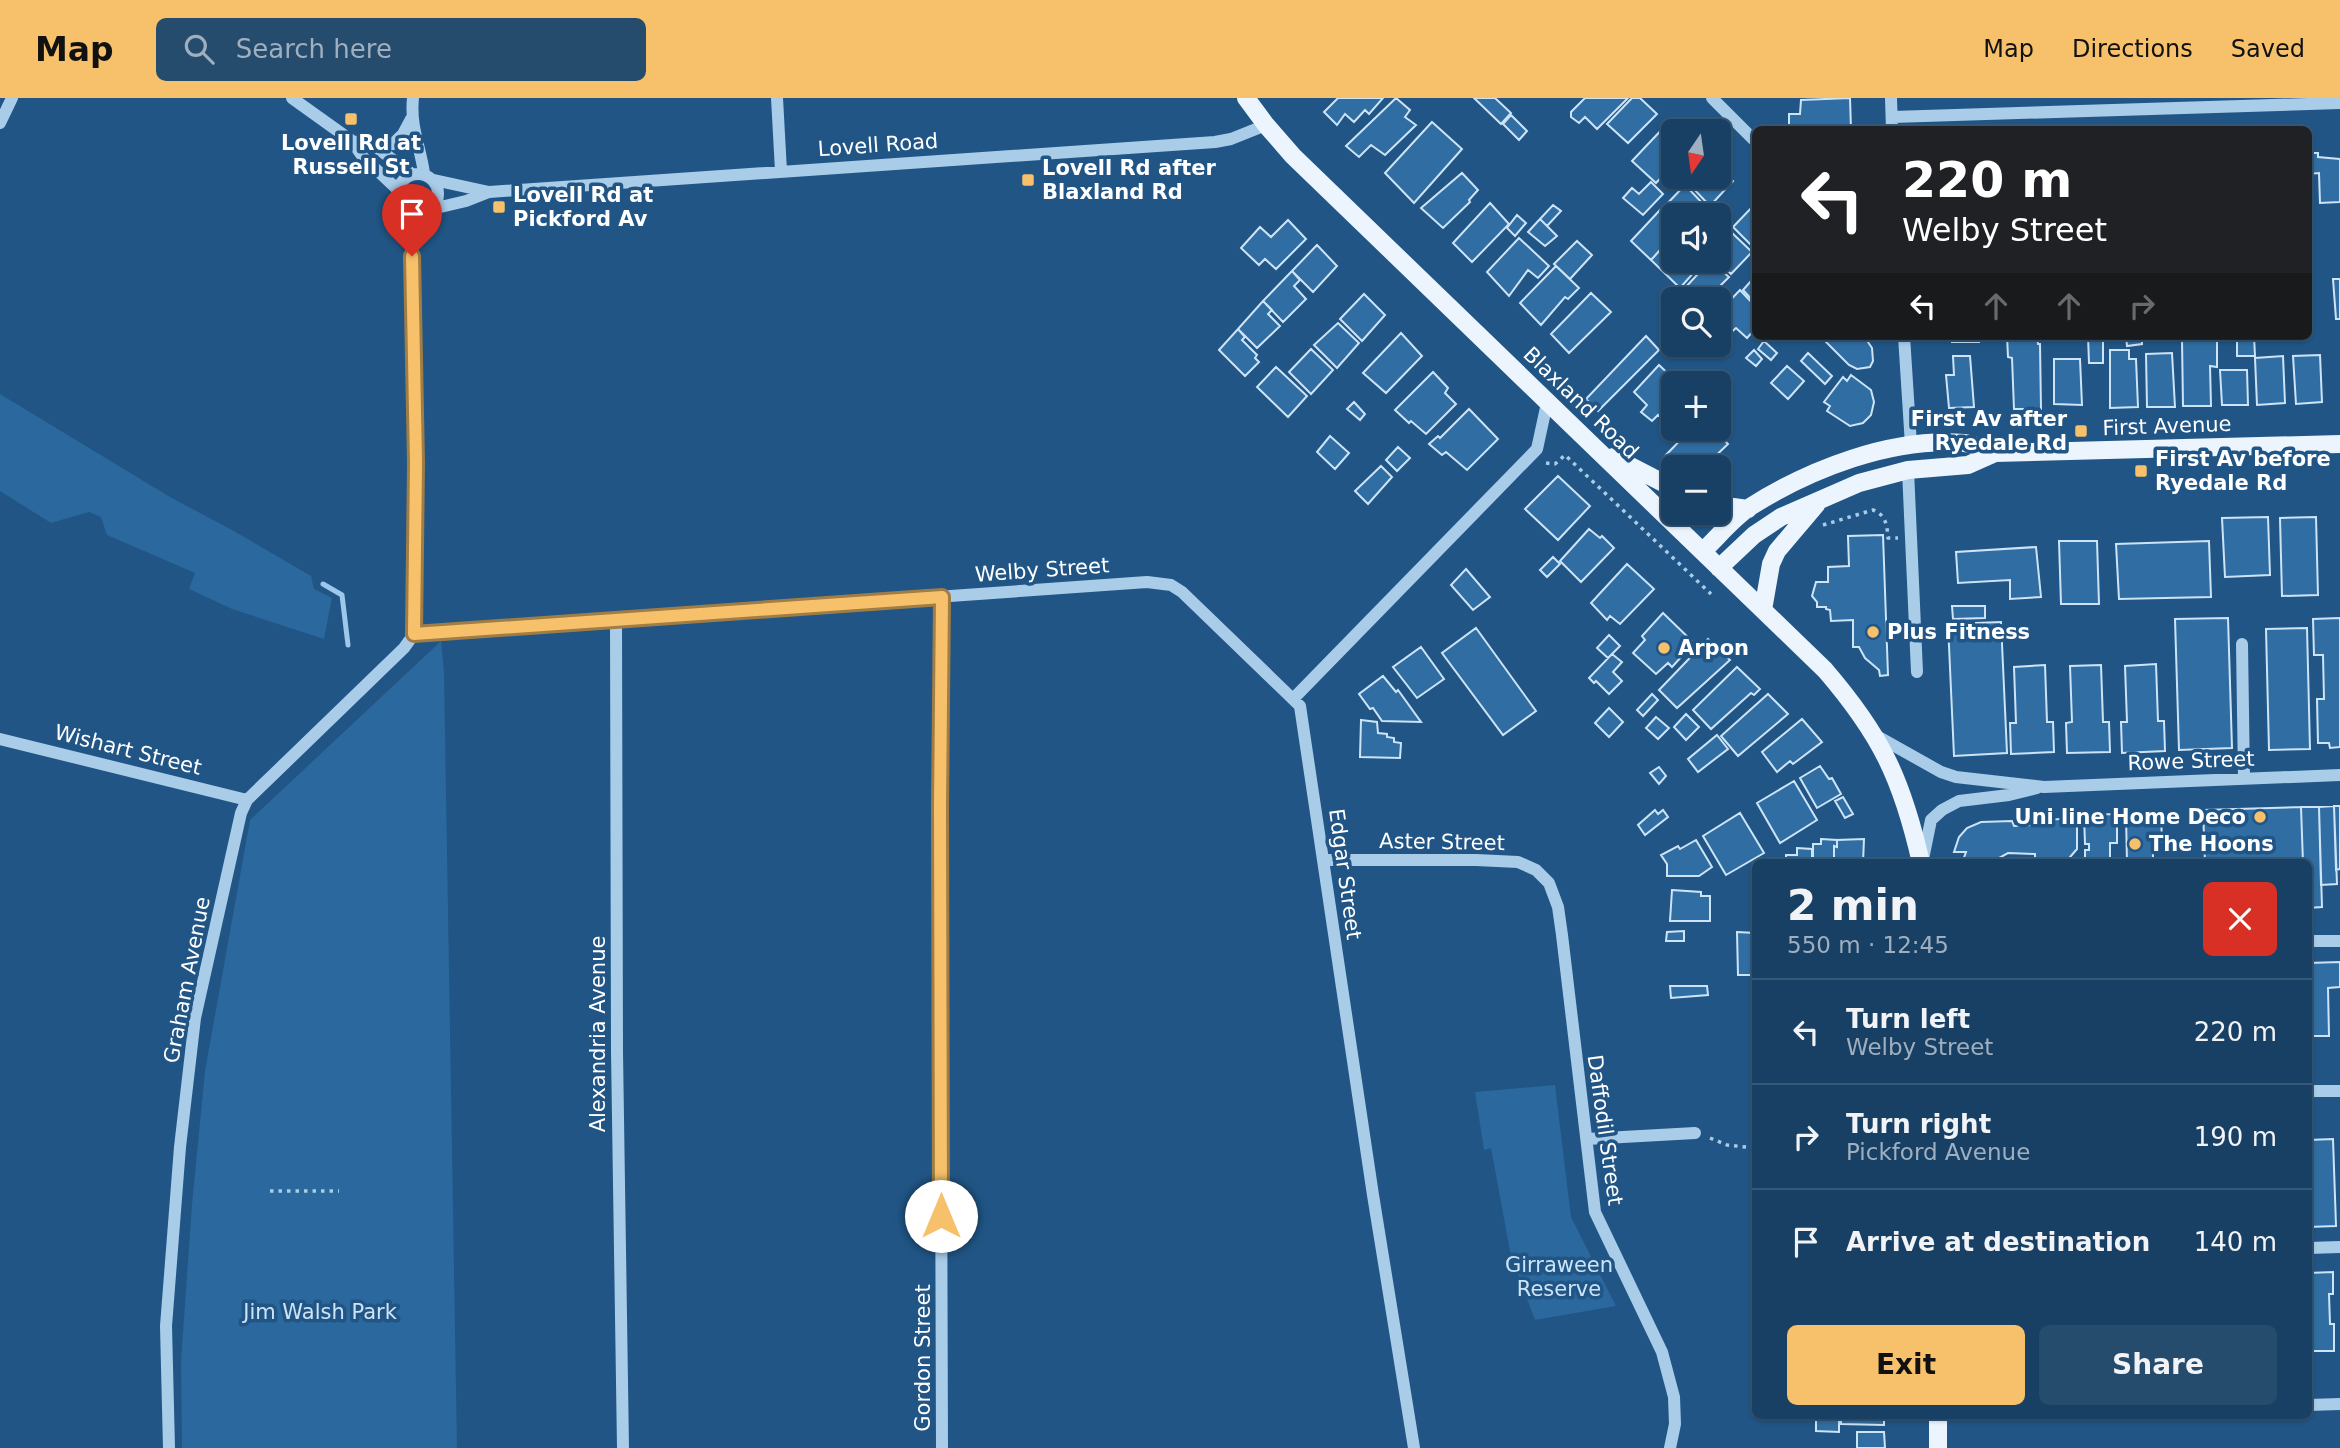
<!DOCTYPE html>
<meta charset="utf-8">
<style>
body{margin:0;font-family:"DejaVu Sans",sans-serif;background:#254b6d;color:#f1f3f6;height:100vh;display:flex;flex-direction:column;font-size:26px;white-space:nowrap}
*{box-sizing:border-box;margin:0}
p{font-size:23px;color:#9fafbf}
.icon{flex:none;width:38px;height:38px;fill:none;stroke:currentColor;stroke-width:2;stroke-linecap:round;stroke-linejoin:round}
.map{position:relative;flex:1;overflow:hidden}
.panel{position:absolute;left:1752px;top:761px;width:560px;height:560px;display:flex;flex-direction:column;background:#184064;border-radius:10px;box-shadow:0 2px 5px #0004,0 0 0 2px #365978}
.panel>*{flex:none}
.hud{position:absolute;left:1752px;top:28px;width:560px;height:214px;border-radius:10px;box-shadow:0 2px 5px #0004,0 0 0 2px #365978;background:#202124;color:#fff;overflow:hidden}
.needle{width:46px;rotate:193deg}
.buttons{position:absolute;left:1661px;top:21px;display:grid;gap:14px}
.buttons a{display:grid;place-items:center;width:70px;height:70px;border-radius:10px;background:#184064;box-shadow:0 2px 5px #0004,0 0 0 2px #365978;font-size:35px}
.pin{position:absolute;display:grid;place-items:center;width:60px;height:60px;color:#fff;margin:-72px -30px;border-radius:50% 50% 50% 0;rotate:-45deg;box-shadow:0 0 7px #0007}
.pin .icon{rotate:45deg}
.me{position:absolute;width:77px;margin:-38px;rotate:0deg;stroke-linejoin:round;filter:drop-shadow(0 0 5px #0008)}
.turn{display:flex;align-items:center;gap:24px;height:147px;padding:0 35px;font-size:32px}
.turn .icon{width:91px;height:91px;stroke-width:2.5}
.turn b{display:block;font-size:49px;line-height:60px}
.lanes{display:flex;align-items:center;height:66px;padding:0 35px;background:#0003;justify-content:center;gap:35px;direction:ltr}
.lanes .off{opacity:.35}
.round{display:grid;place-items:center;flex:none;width:74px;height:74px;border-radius:10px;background:#254b6d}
.headline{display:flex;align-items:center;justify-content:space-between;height:119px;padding:0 35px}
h1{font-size:42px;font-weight:600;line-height:52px}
.primary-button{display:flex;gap:14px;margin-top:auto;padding:14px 35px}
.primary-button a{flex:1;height:80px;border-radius:10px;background:#f6c16a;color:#111;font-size:28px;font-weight:600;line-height:80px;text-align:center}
.primary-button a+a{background:#254b6d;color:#f1f3f6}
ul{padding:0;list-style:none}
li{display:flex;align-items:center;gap:21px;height:105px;padding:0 35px;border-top:2px solid #365978}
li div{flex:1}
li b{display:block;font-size:26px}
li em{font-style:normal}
header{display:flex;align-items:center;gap:42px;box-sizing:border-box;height:98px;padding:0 35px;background:#f6c16a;color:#111}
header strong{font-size:33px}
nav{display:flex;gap:38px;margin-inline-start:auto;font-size:24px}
.search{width:490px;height:63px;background:#254b6d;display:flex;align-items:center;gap:18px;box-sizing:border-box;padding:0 24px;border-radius:10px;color:#9fafbf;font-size:26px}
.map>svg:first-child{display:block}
.green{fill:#2a689d}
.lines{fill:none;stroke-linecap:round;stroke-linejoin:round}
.stream{stroke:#9dc8eb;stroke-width:5}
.building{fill:#306da2;stroke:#cde4f7;stroke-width:2}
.path{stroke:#a9cce9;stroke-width:3.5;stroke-dasharray:3.5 5;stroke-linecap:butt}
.minor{stroke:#a9cce9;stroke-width:12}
.major{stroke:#ecf5fe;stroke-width:18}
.route-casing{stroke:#a07d45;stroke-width:18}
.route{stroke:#f6c16a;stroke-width:12}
.poi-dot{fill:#f6c16a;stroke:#205585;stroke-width:2.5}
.labels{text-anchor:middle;stroke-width:7;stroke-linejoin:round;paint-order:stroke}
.poi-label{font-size:21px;font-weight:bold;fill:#fff;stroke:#205585;text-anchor:start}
.street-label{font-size:21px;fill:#fff;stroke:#205585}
.park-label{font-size:21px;fill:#cde4f7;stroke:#205585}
</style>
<header>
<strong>Map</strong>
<div class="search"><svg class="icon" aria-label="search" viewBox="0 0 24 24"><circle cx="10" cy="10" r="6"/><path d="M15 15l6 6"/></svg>Search here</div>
<nav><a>Map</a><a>Directions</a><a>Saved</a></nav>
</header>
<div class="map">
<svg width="2340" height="1350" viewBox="0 0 2340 1350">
<rect width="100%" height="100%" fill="#205585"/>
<!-- green -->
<path class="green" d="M0,296L170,399L234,433L311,478L314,491L332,500L324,541L232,511L189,491L195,475L107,437L101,419L89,414L51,425L0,393Z
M441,543L444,573L457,1350H182L181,1263L192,1106L205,973L250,722Z
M1555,987L1571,1119L1616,1208L1535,1222L1511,1159L1491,1050L1484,1052L1475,994Z"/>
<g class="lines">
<!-- stream -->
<path class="stream" d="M323,486L342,497L348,547"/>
</g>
<!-- building -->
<path class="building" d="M1338,0H1383L1369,16L1365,12L1354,24L1345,16L1337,27L1324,14Z
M1396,0L1410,12L1405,19L1416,27L1385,57L1371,47L1359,59L1346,48Z
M1474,0H1495L1511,15L1501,26Z
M1585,0H1628L1597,31L1585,19L1579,25L1571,19V14Z
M1632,0H1640L1657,16L1628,45L1607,26Z
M1850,0L1851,32L1789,30V16H1800L1801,2Z
M1511,17L1527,33L1519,42L1503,26Z
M1432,24L1462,51L1414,105L1385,75Z
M1668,25L1677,33H1673V72L1672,74L1669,71L1656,85L1632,63Z
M2308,55H2318V59L2340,61V104L2320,105L2319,75L2308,76Z
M1718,69L1733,83L1710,108L1688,85L1694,79H1718Z
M1462,75L1478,92L1469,102L1470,104L1443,130L1421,110Z
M1651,84L1663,96L1643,117L1623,100L1632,90L1639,96Z
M1685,87L1708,111L1701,117L1673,119L1663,110Z
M1490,105L1509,126L1472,164L1453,145Z
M1755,106V151L1733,129Z
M1553,107L1561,113L1547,128L1540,121Z
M1660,112L1673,124V138L1651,162L1631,143Z
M1517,117L1526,125L1515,138L1507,130Z
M1540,121L1557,138L1545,148L1528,134Z
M1288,122L1306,141L1276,171L1265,161L1259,167L1241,150L1260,129L1271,139Z
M1729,132L1752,154L1731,176L1718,163V143Z
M1519,140L1549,168L1538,180L1528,172L1509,198L1487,174Z
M1577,143L1592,157L1570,181L1554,166Z
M1667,144L1673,150V163H1686L1696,172L1680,190L1651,162Z
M1317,147L1337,168L1313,194L1292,173Z
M1710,163L1729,179L1707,201H1693L1683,192Z
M1556,168L1579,190L1568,201L1565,199L1541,227L1520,205Z
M1292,173L1300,182L1294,188L1306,201L1283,224L1263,203Z
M2333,181H2340V221H2336Z
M1751,183L1755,187V205L1743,192Z
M1740,192L1755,208V231L1747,240L1736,230L1727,238L1718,229V215Z
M1591,195L1611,214L1569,255L1551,236Z
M1364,196L1385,217L1362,243L1340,221Z
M1263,203L1272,212L1268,216L1280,228L1257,250L1238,231Z
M1338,225L1359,245L1337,270L1314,247Z
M1238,231L1245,239L1242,242L1257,257L1255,260L1259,264L1245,278L1219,252Z
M1401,235L1422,258L1386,295L1363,275Z
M1646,238L1659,252L1598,313L1586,301Z
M1831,238H1864L1872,250L1873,263L1870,269L1857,271L1849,267L1826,244Z
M1952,238H1979V244H1952Z
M2007,238H2037L2038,246H2040L2041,311H2014L2012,260L2008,259Z
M2088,238L2103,239V265H2089Z
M2126,238H2142V246L2127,248Z
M2237,238H2254L2255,258H2237Z
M2217,240V269L2210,268L2211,308H2183L2182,242Z
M1764,243L1777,255L1771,262L1758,251Z
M1311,251L1333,272L1311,296L1289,274Z
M1754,252L1762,261L1756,268L1746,260Z
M2110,252H2129V261H2136L2138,309L2110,310Z
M1808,255L1832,278L1825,286L1801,263Z
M2172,255L2175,309H2147L2146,256Z
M2320,257L2322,304L2296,306L2293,258Z
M1953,258H1970L1974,309L1949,310L1946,277H1954Z
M2283,258L2285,305L2257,307L2255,260Z
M2054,261H2080L2082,307L2054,306Z
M1659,267L1678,285H1673V297L1667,304L1673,308V326L1671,329L1658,317L1652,323L1641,314L1647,307L1634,294Z
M1787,268L1804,283L1788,301L1771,285Z
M1276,269L1307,298L1288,319L1257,289Z
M2220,272H2247L2248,307H2222Z
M1433,274L1448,290L1445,295L1456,306L1426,336L1411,323L1409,325L1395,312Z
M1851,277L1871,292L1874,304L1871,317L1863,325L1850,328L1827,313L1830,308L1824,304L1843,279L1847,283Z
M1354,304L1365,316L1360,322L1347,311Z
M1469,311L1498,341L1467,372L1446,354L1442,357L1429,346L1438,338L1440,340Z
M1696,331H1713L1728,346L1704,369H1677L1664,359L1690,332L1693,334Z
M1330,338L1349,355L1335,371L1317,354Z
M1398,349L1410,360L1397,373L1386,362Z
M1381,368L1392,379L1368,406L1355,393Z
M1558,378L1590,408L1558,442L1525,411Z
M2268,419L2270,477L2225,479L2222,420Z
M2316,419L2318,497L2282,498L2280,420Z
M1589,431L1600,440L1602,438L1614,450L1581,484L1560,463Z
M1883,437L1888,577L1880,578L1879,572L1865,560L1859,549H1853V522L1831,523L1830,512L1826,511V509H1817V504L1812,498L1816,484H1828V469L1849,468L1848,438Z
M2059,443H2097L2099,506H2061Z
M2209,443L2211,499L2119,501L2116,446Z
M2036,449L2041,499L2010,501V482L1958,485L1956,454Z
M1553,459L1560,466L1547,479L1540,472Z
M1627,466L1654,491L1620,526L1610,518L1607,522L1591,505Z
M1466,471L1490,499L1473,512L1451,487Z
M1952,508H1985V520L1953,521Z
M1663,515L1694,545L1672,569L1668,565L1656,576L1633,555L1645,542L1642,538Z
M2228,520L2232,650L2179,652L2175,521Z
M2340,520V649L2330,650L2329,645H2318L2317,601H2324L2323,557H2314L2313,521Z
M2001,524L2007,655L1954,658L1948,526Z
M1476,530L1536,613L1503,637L1442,555Z
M2307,530L2310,651L2269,652L2266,531Z
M1609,537L1620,548L1608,560L1597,550Z
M1708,541L1730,562L1677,610L1659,592Z
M1421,549L1444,581L1417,600L1393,569Z
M1612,556L1622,564L1613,574L1622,583L1609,596L1596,583L1594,585L1589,580Z
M2156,566L2158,623H2164L2165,653L2122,655L2121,624H2127L2125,568Z
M2045,567L2047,624H2053L2054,654L2011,656L2010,625H2016L2014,569Z
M2101,567L2103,624H2109L2110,654L2067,655L2066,625L2072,624L2070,568Z
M1737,569L1760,591L1754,597L1751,595L1711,631L1693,612Z
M1383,578L1396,594L1398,592L1421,624L1382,623L1373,610L1370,611L1359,596Z
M1652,596L1658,602L1643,618L1637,612Z
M1768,596L1788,616L1738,658L1721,638Z
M1609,610L1623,624L1609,639L1595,625Z
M1686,616L1699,629L1686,642L1674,629Z
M1656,619L1669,630L1658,641L1646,630Z
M1802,621L1822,644L1793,666L1790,663L1777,674L1762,654Z
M1361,622L1377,624L1378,635L1387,636V639L1394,640V644L1401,645L1400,660L1360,659Z
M1717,637L1728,651L1698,674L1688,661Z
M1820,668L1829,681L1832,680L1841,696L1817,710L1800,680Z
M1659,669L1666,678L1659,686L1650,675Z
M1794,683L1817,722L1780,745L1757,705Z
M1843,699L1853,716L1845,720L1835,703Z
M2334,708H2340V771L2336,772Z
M2334,708L2337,786L2321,787L2319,709Z
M2301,709H2319L2322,809L2308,810V765H2303Z
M2301,709L2303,765H2205L2203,712Z
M1655,712L1658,716L1663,712L1668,719L1645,737L1638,727Z
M1740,715L1764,755L1726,777L1703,738Z
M2117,716V745H2110V765H2085V752H2089V746H2085L2084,717Z
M2161,717L2162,744H2153V765H2127L2126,718Z
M2077,720V751L2070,759L2072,765H2035V756L2008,755L1997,761L2000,765H1962L1966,754H1954L1959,739L1967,730L1981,724L2012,723L2014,728L2030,727L2029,723Z
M1821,741L1837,742V749L1834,748V765H1813V746H1821Z
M1864,741L1863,765H1834V748L1837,749V742Z
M1696,742L1712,769L1699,778H1667V766L1661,757L1678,748L1680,751Z
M1797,750L1812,751V765H1778L1786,763V757H1797Z
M1672,792L1701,794V798H1710V823H1670Z
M1684,833V843H1666L1667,834Z
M1737,834L1755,835V877H1738Z
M2340,864V889L2328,890L2329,938H2308V865Z
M1670,888H1707L1708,897L1671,900Z
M2333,1041L2336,1128L2308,1129V1042Z
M2333,1174V1196H2329L2330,1226H2334V1253H2308V1175Z
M1826,1318H1839V1334L1816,1333V1322H1826Z
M1841,1318H1884V1327L1841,1326Z
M1857,1334H1884L1885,1350H1857Z"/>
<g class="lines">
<!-- path -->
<path class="path" d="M1546,365L1555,366L1565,357L1711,496
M1823,427L1873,412C1886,417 1887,427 1888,440H1898
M1710,1040L1727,1047L1755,1050
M270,1093H339"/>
<!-- minor -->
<path class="minor" d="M292,0L352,43L373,47L412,76
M413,0C410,29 420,47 424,75
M777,0L781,73
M1712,0L1755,43
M1891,0L1892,32
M1892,19L2340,5
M0,25L12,0
M352,43L363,59L398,92
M373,47L393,46L403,36L411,21
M398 96a20 20 0 1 1 40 0a20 20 0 1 1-40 0Z
M434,82L489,94
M432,111L466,103L489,94L1215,44L1231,41L1266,27
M1904,238L1911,347
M1908,372L1917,574
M942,499L940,709L942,1350
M616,522L617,954L623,1350
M414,536L1147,484L1171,487L1182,494L1300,608L1373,1097L1414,1350
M2242,546L2244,680
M1294,600L1537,351L1547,305
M1875,637L1941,674L1956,679L2044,689L2340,677
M0,641L247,702
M1923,761L1931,722L1942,712L1959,703L2009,697L2037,690
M1323,762H1476L1518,764L1536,772L1549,785L1558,809L1562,837L1595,1114L1662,1254L1674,1299L1675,1326L1670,1350
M2308,843H2340
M2308,993H2340
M1587,1041L1695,1035
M2308,1150L2340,1149
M2308,1307L2340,1306
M169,1350L166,1228L180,1049L195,920L241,715L247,702L404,550L414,536L416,350L411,137L414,116"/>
<!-- major -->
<path class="major" d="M1246,0L1266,27L1293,58L1825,572C1881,637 1902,681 1921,765
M1613,359L1673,390
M1718,407L1748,411
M1703,453C1718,439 1733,420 1750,409C1810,371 1892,339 1964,345C1974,346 1986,352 1995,355L2340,346
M1719,470L1754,437L1781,419L1859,385L1908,372L1968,367L1995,355
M1763,512L1771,466L1777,453L1816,407
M1938,1318V1350"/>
</g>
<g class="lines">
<!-- route casing -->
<g class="route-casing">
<path id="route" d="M412,158L416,365L414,536L942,499L940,709L941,1118"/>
</g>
<!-- route -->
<use href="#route" class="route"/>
</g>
<!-- markers -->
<g class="poi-dot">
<rect x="344" y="14" width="14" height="14" rx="3.5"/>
<rect x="1021" y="75" width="14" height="14" rx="3.5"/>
<rect x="492" y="102" width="14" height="14" rx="3.5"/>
<rect x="2074" y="326" width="14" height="14" rx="3.5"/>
<rect x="2134" y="366" width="14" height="14" rx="3.5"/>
<circle cx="1873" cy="534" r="7"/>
<circle cx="1664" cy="550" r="7"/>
<circle cx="2260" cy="719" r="7"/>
<circle cx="2135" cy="746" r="7"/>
</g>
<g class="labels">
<!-- poi labels -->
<g class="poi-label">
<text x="351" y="52" text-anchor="middle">Lovell Rd at<tspan x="351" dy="24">Russell St</tspan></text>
<text x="1042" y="77">Lovell Rd after<tspan x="1042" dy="24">Blaxland Rd</tspan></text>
<text x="513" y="104">Lovell Rd at<tspan x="513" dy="24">Pickford Av</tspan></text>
<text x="2067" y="328" text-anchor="end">First Av after<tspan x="2067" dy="24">Ryedale Rd</tspan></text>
<text x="2155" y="368">First Av before<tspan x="2155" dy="24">Ryedale Rd</tspan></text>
<text x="1887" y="541">Plus Fitness</text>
<text x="1678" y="557">Arpon</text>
<text x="2246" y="726" text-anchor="end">Uni line Home Deco</text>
<text x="2149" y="753">The Hoons</text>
</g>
<!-- street labels -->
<g class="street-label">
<text transform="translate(878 47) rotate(-4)" y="7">Lovell Road</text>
<text transform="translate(1581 305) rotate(44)" y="7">Blaxland Road</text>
<text transform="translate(2167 328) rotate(-2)" y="7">First Avenue</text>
<text transform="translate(1042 472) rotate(-4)" y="7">Welby Street</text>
<text transform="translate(128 652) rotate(14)" y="7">Wishart Street</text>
<text transform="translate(2191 663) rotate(-2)" y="7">Rowe Street</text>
<text transform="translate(1442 744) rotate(1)" y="7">Aster Street</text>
<text transform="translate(1345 776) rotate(82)" y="7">Edgar Street</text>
<text transform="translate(187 882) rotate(-79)" y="7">Graham Avenue</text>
<text transform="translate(598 936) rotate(-90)" y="7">Alexandria Avenue</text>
<text transform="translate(1605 1032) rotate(82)" y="7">Daffodil Street</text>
<text transform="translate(923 1260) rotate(-90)" y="7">Gordon Street</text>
</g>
<!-- park labels -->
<g class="park-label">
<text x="1559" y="1174">Girraween<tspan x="1559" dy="24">Reserve</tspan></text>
<text x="320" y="1221">Jim Walsh Park</text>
</g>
</g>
</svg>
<div class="buttons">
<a><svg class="needle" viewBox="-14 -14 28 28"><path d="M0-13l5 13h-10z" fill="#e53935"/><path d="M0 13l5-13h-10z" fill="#9fafbf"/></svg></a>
<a><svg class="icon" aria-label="sound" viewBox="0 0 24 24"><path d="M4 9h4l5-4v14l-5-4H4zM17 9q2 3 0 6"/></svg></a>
<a><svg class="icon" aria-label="search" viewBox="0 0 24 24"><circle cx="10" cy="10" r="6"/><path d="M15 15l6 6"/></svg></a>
<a>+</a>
<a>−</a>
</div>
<div class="pin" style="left:412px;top:158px;background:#d93025"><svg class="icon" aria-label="arrive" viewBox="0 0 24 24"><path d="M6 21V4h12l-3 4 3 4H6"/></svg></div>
<svg class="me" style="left:941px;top:1118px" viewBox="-20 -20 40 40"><circle r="19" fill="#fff"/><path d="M0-13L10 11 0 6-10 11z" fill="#f6c16a"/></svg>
<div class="hud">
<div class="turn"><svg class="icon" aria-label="left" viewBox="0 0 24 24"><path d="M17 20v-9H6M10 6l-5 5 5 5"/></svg><div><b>220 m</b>Welby Street</div></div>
<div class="lanes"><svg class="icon" aria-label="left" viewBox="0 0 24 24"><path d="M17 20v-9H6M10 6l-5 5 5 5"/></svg><svg class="icon off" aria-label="ahead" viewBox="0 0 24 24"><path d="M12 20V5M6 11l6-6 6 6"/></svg><svg class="icon off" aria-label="ahead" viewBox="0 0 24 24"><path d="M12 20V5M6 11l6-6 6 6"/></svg><svg class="icon off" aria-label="right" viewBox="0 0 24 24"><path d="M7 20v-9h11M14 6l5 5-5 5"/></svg></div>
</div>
<section class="panel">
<div class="headline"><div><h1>2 min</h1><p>550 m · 12:45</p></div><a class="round" style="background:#d93025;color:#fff"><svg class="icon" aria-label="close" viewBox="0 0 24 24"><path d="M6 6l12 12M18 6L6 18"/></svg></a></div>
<ul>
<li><svg class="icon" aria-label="left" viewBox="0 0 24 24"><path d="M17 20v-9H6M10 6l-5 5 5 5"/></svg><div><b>Turn left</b><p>Welby Street</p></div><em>220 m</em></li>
<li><svg class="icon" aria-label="right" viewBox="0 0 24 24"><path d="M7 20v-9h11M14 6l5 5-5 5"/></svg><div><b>Turn right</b><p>Pickford Avenue</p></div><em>190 m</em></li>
<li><svg class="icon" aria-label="arrive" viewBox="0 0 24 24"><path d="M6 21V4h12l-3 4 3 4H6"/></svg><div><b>Arrive at destination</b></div><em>140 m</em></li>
</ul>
<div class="primary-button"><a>Exit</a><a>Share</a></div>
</section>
</div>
